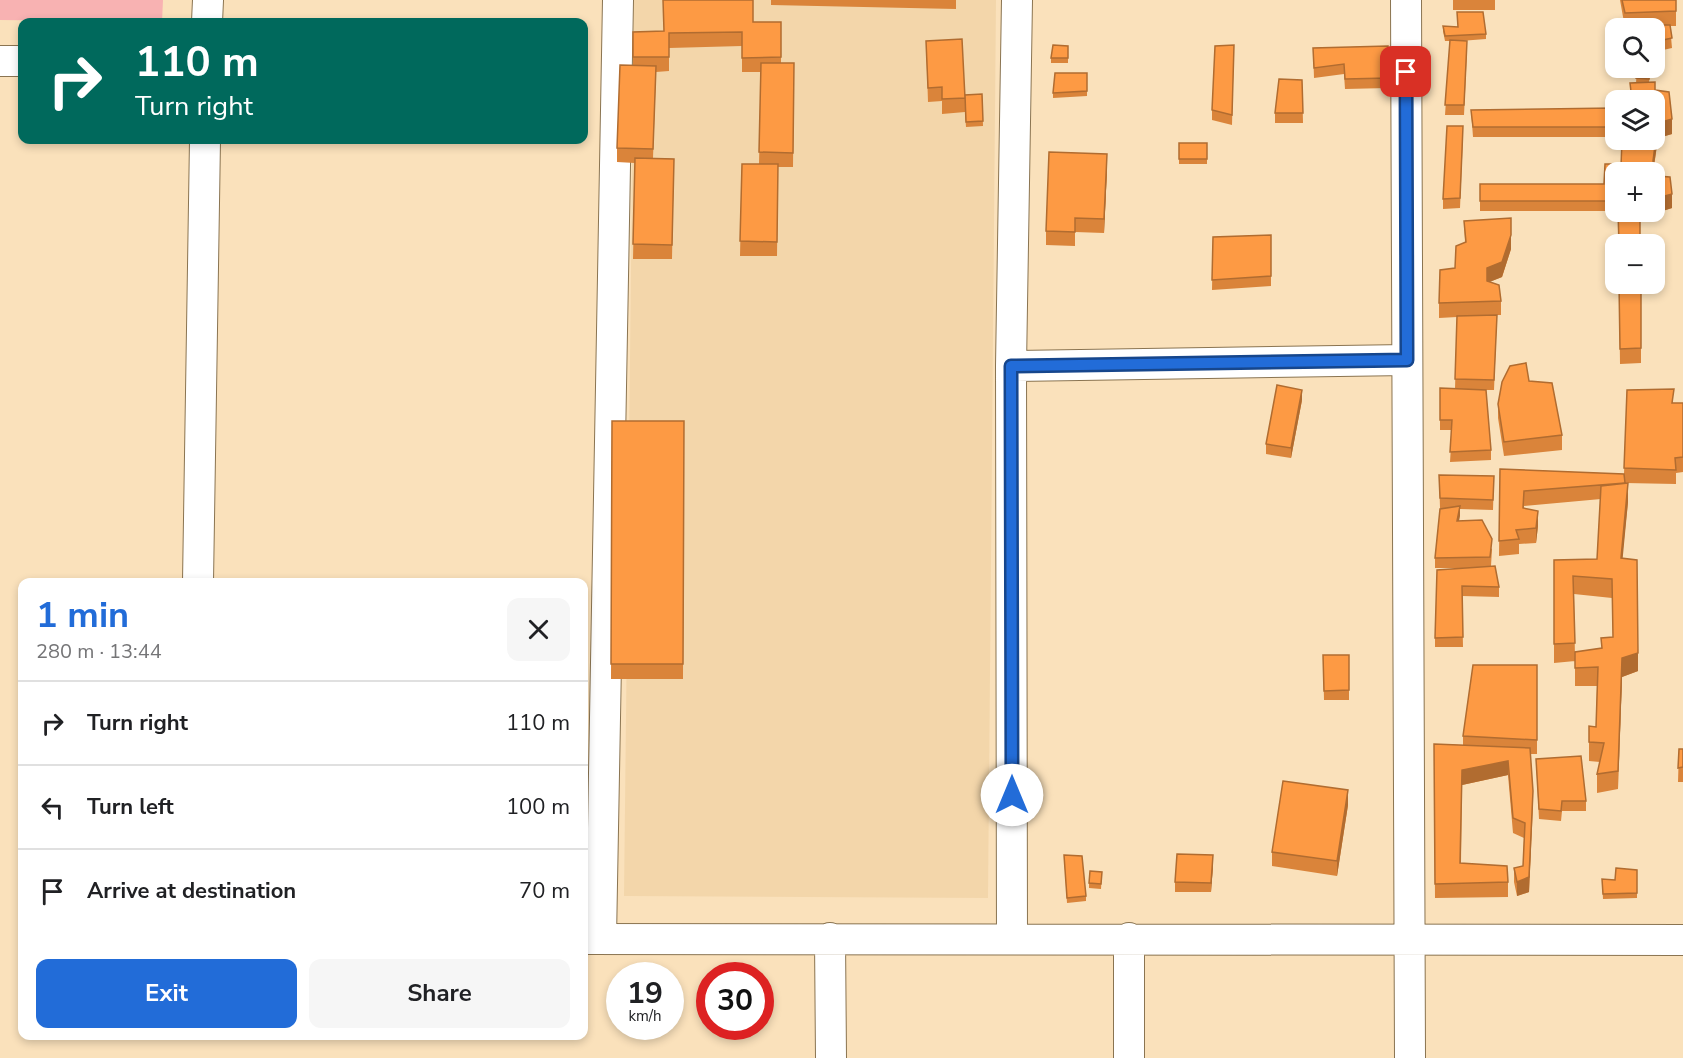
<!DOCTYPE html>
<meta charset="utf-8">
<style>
body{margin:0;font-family:"Nunito Sans",sans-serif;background:#f6f6f6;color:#202124;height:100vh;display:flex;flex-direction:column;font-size:22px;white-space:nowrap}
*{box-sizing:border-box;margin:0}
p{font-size:20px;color:#757577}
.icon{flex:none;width:33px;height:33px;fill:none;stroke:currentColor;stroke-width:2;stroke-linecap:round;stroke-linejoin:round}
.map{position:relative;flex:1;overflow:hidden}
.drawer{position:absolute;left:18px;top:578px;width:570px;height:462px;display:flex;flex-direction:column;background:#fff;border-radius:12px;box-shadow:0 3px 9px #0003}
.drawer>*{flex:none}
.guide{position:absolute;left:18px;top:18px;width:570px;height:126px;border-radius:12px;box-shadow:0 3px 9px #0003;background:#00695c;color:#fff;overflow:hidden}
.fabs{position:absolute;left:1605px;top:18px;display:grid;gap:12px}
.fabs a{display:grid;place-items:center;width:60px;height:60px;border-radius:12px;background:#fff;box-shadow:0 3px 9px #0003;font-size:30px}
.speed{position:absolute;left:606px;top:962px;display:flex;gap:12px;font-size:30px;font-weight:700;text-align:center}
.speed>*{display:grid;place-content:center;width:78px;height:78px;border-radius:50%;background:#fff;box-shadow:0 3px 9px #0003;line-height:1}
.speed small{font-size:15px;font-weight:400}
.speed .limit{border:9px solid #d22;background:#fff;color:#111}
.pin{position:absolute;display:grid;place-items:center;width:51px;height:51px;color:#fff;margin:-26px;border-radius:12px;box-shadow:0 3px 9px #0006}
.me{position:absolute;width:66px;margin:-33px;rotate:0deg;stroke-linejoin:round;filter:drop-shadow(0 0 4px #0008)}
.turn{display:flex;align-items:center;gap:21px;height:126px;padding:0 18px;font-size:27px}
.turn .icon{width:78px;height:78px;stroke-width:2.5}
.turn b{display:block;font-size:42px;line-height:51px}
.round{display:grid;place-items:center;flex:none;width:63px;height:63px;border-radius:12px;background:#f6f6f6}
.headline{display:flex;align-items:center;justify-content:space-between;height:102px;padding:0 18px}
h1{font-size:36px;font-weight:700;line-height:45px;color:#226cd8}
.action{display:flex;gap:12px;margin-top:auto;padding:12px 18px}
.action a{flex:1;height:69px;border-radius:12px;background:#226cd8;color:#fff;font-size:24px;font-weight:700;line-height:69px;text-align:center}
.action a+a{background:#f6f6f6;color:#202124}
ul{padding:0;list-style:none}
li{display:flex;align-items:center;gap:18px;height:84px;padding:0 18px;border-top:2px solid #e0e0e0}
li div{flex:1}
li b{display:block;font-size:22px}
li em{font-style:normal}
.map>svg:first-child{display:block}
.built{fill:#f3d6aa}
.green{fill:#f8b2b2}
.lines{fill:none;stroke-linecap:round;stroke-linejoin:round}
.minor-casing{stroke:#8a7451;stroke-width:32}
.minor{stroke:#fff;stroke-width:30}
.wall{fill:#da843a}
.shaded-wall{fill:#b16c30}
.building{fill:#fd9a44;stroke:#b16c30;stroke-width:1.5}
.route-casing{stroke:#16468c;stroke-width:15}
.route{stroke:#226cd8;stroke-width:10}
</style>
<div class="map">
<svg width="1683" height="1058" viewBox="0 0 1683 1058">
<rect width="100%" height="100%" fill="#fae1bb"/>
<!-- built -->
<path class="built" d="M634,0H996L988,898L624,896Z"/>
<!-- green -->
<path class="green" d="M0,0H163L162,22L0,20Z"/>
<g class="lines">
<!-- minor casing -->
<g class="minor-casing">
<path id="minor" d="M1406,0L1410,1058
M207,22L208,0
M0,61H22
M1011,366L1407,360
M198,582L205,140
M830,938L831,1058
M1012,938L1011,366L1017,0
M1129,938V1058
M584,939L1683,940
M601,939L618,0"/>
</g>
<!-- minor -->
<use href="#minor" class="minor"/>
</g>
<!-- wall -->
<path class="wall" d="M771,0H956V9L771,5Z
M1453,0H1495V10H1453Z
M1620,0H1676V26H1670L1672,48L1654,52V28H1625Z
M753,22H781V63H794L793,167H778L777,256H740L742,164H759L761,72H742V46L669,48V71L656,72L653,158L674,159L672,259H633L635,163L617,162V148L633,66V32L663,31Z
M1443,26L1486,34V39L1460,41L1467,51L1464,115H1445L1450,41H1445L1443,31Z
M926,41L965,95L982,94L983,126L966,127L965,112L942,114V101L928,102Z
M1234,45L1232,125L1212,120V110Z
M1068,46V63H1051V58Z
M1388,46V88L1345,89L1344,74L1314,78L1313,48Z
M1637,68H1651L1649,82L1655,90L1672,134L1658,138L1654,167L1656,176L1672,208L1640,218L1618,244L1654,172H1621L1622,140L1654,100H1630V83H1636Z
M1087,73V96L1053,98V93Z
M1302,80L1303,123H1275V113Z
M1471,110L1614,118L1613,137H1473Z
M1463,136L1460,208L1443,209V199Z
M1179,143L1207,159V164H1179Z
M1605,164H1616V211H1480V184H1604Z
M1107,169L1104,233L1075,232V246L1046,245V231Z
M1464,221L1511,249L1502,277L1489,282L1501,301V315H1497L1494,390H1482L1491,450V460L1450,462L1452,430H1440V388L1455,389L1457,317L1439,318V303L1455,268L1465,242Z
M1271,235V286L1212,290L1213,237Z
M1619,284H1641V363L1620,364Z
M1529,381L1562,435V450L1504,456L1498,418V404Z
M1627,390L1674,403H1683V472L1676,473V484L1625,483L1628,502L1622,558L1638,671L1622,677L1618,789L1597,793V774L1600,762L1589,761V726L1596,727L1597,686H1575V652L1601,648L1613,637L1612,598L1574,594L1575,661L1554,663V560L1597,559L1601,499L1524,506V508L1538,526L1536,543L1519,544V554L1499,556L1500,469L1624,474Z
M1302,400L1291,458L1266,454V444Z
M612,421H684L683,679H611Z
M1439,475L1494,476L1493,510L1460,509L1459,521L1492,549L1491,566L1499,587V597L1462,596L1463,647H1435V638L1468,568H1435V558L1448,508H1440Z
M1323,655H1349V700H1324Z
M1537,665V754H1530L1533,806L1529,892L1517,896L1514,882V868L1523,866L1524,838L1513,833L1508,775L1462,785L1461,863L1508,882V897L1435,898L1434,744L1463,745V736Z
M1679,749H1683V782H1678Z
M1536,759L1586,801V811H1562L1561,821L1539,819Z
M1348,805L1337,876L1272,866V852Z
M1064,855L1086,896V901L1067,903Z
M1213,865L1211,892H1175V882Z
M1637,870V898L1603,899L1602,879L1615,880Z
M1102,872L1101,889L1089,888V883Z"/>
<!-- shaded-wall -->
<path class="shaded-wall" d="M1672,119V134L1658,138L1653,172V161L1658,123Z
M1107,154V169L1104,233V219Z
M1672,194V208L1640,218V212H1654V199Z
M1511,235V249L1502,277L1487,283V268Z
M1302,390V400L1291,458V448Z
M1628,483V502L1621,576V558Z
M1460,506V516L1457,530V521Z
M1538,511V526L1536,543V528Z
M1638,653V671L1622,677L1618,789L1622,658Z
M1508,761V775L1462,785V770Z
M1348,790V805L1337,876V861Z
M1533,791L1529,892L1517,896V882L1529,877Z
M1213,855V865L1211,892V883Z"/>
<!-- building -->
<path class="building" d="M663,0H753V22H781V57L742,58V32L669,33V57H633V32L664,31Z
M1622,0H1676V11L1625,13Z
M1457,12H1483L1486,34L1445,36L1443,26L1458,27Z
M1626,25H1670L1672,38L1654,42V28H1627Z
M962,39L965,98L942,99V87L928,88L926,41Z
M1450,40L1467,41L1464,105H1445Z
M1053,45L1068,46V58H1051Z
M1234,45L1232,115L1212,110L1215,46Z
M1388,46V78L1345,79L1344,64L1314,68L1313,48Z
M761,63H794L793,153L759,152Z
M620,65L656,66L653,149L617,148Z
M1637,68H1650L1649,79L1636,78Z
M1055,73H1087V91L1053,93Z
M1279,79L1302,80L1303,113H1275Z
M1655,82V90L1669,92L1672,119L1658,123L1653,161L1656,176L1670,177L1672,194L1654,199V172H1629V170L1621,166L1622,140H1654V100H1632L1630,83Z
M982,94L983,121L966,122L965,95Z
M1614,108L1613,127H1473L1471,110Z
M1447,126H1463L1460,198L1443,199Z
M1179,143H1207V159H1179Z
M1049,152L1107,154L1104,219L1075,218V232L1046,231Z
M635,158L674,159L672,245L633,244Z
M742,164H778L777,242L740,241Z
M1605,164H1616L1614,177H1616V201H1480V184H1604Z
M1618,212H1640V244H1619Z
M1511,218V235L1502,262L1487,268V281L1499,285L1501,301L1439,303L1440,270L1455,268L1456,246L1466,242L1464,221Z
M1271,235V276L1212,280L1213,237Z
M1619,284H1641V348L1620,349Z
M1497,315L1494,380L1455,379L1457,316Z
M1526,363L1529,381L1552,383L1562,435L1504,442L1498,404L1502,382L1510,366Z
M1277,385L1302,390L1291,448L1266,444Z
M1440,388L1486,390L1491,450L1450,452L1452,420H1440Z
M1674,389L1672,403H1683V457L1675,458L1676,470L1624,468L1627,390Z
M612,421H684L683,664H611Z
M1500,469L1624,474L1625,483L1524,491L1523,508L1538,511L1536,528L1516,530L1519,539L1499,541Z
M1439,475L1494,476L1493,500L1440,498Z
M1628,483L1621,558L1637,560L1638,653L1622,658L1618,771L1597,774L1604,743L1589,742V726L1596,727L1598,667L1575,668V652L1602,648L1601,638L1613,637L1612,579L1573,576L1575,643L1554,644V560L1597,559L1601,486Z
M1460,506L1457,521L1482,520L1492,539L1490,557L1435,558L1440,509Z
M1495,566L1499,587L1462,586L1463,637L1435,638L1437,570Z
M1323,655H1349V690L1324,691Z
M1473,665H1537V740L1463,736Z
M1434,744L1530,748L1533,791L1529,877L1517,882L1514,868L1523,866L1525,823L1513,818L1508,761L1462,770L1460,863L1507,866L1508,882L1435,884Z
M1679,749H1683V767L1678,768Z
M1581,756L1586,801H1562L1561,811L1539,809L1536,759Z
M1283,781L1348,790L1337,861L1272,852Z
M1177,854L1213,855L1211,883L1175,882Z
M1064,855L1082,856L1086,896L1067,898Z
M1616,868L1637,870V893L1603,894L1602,879L1615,880Z
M1090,871L1102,872L1101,884L1089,883Z"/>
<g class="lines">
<!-- route casing -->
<g class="route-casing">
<path id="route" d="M1012,795L1011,366L1407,360L1406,72"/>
</g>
<!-- route -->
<use href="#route" class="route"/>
</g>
</svg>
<div class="fabs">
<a><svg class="icon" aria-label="search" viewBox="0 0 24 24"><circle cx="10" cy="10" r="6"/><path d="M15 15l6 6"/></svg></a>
<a><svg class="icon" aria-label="layers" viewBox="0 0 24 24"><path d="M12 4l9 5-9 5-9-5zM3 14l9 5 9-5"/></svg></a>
<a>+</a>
<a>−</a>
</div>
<div class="speed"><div>19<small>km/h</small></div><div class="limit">30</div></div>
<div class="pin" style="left:1406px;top:72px;background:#d93025"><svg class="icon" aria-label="arrive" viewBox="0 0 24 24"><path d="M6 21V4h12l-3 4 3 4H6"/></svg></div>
<svg class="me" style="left:1012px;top:795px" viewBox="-20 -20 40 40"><circle r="19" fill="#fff"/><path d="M0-13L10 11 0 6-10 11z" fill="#226cd8"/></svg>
<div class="guide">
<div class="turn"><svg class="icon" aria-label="right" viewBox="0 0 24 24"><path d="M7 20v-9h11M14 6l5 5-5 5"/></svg><div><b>110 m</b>Turn right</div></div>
</div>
<section class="drawer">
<div class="headline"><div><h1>1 min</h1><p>280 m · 13:44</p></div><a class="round"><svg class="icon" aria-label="close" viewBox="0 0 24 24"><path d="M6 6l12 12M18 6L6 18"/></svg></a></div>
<ul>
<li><svg class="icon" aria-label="right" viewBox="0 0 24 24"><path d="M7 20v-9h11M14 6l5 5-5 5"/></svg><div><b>Turn right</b></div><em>110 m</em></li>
<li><svg class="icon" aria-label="left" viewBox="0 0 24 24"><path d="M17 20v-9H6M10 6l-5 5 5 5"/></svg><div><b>Turn left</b></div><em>100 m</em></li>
<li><svg class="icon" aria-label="arrive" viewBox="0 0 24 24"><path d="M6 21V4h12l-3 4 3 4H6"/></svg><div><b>Arrive at destination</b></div><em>70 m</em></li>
</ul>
<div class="action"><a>Exit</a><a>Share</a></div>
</section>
</div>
